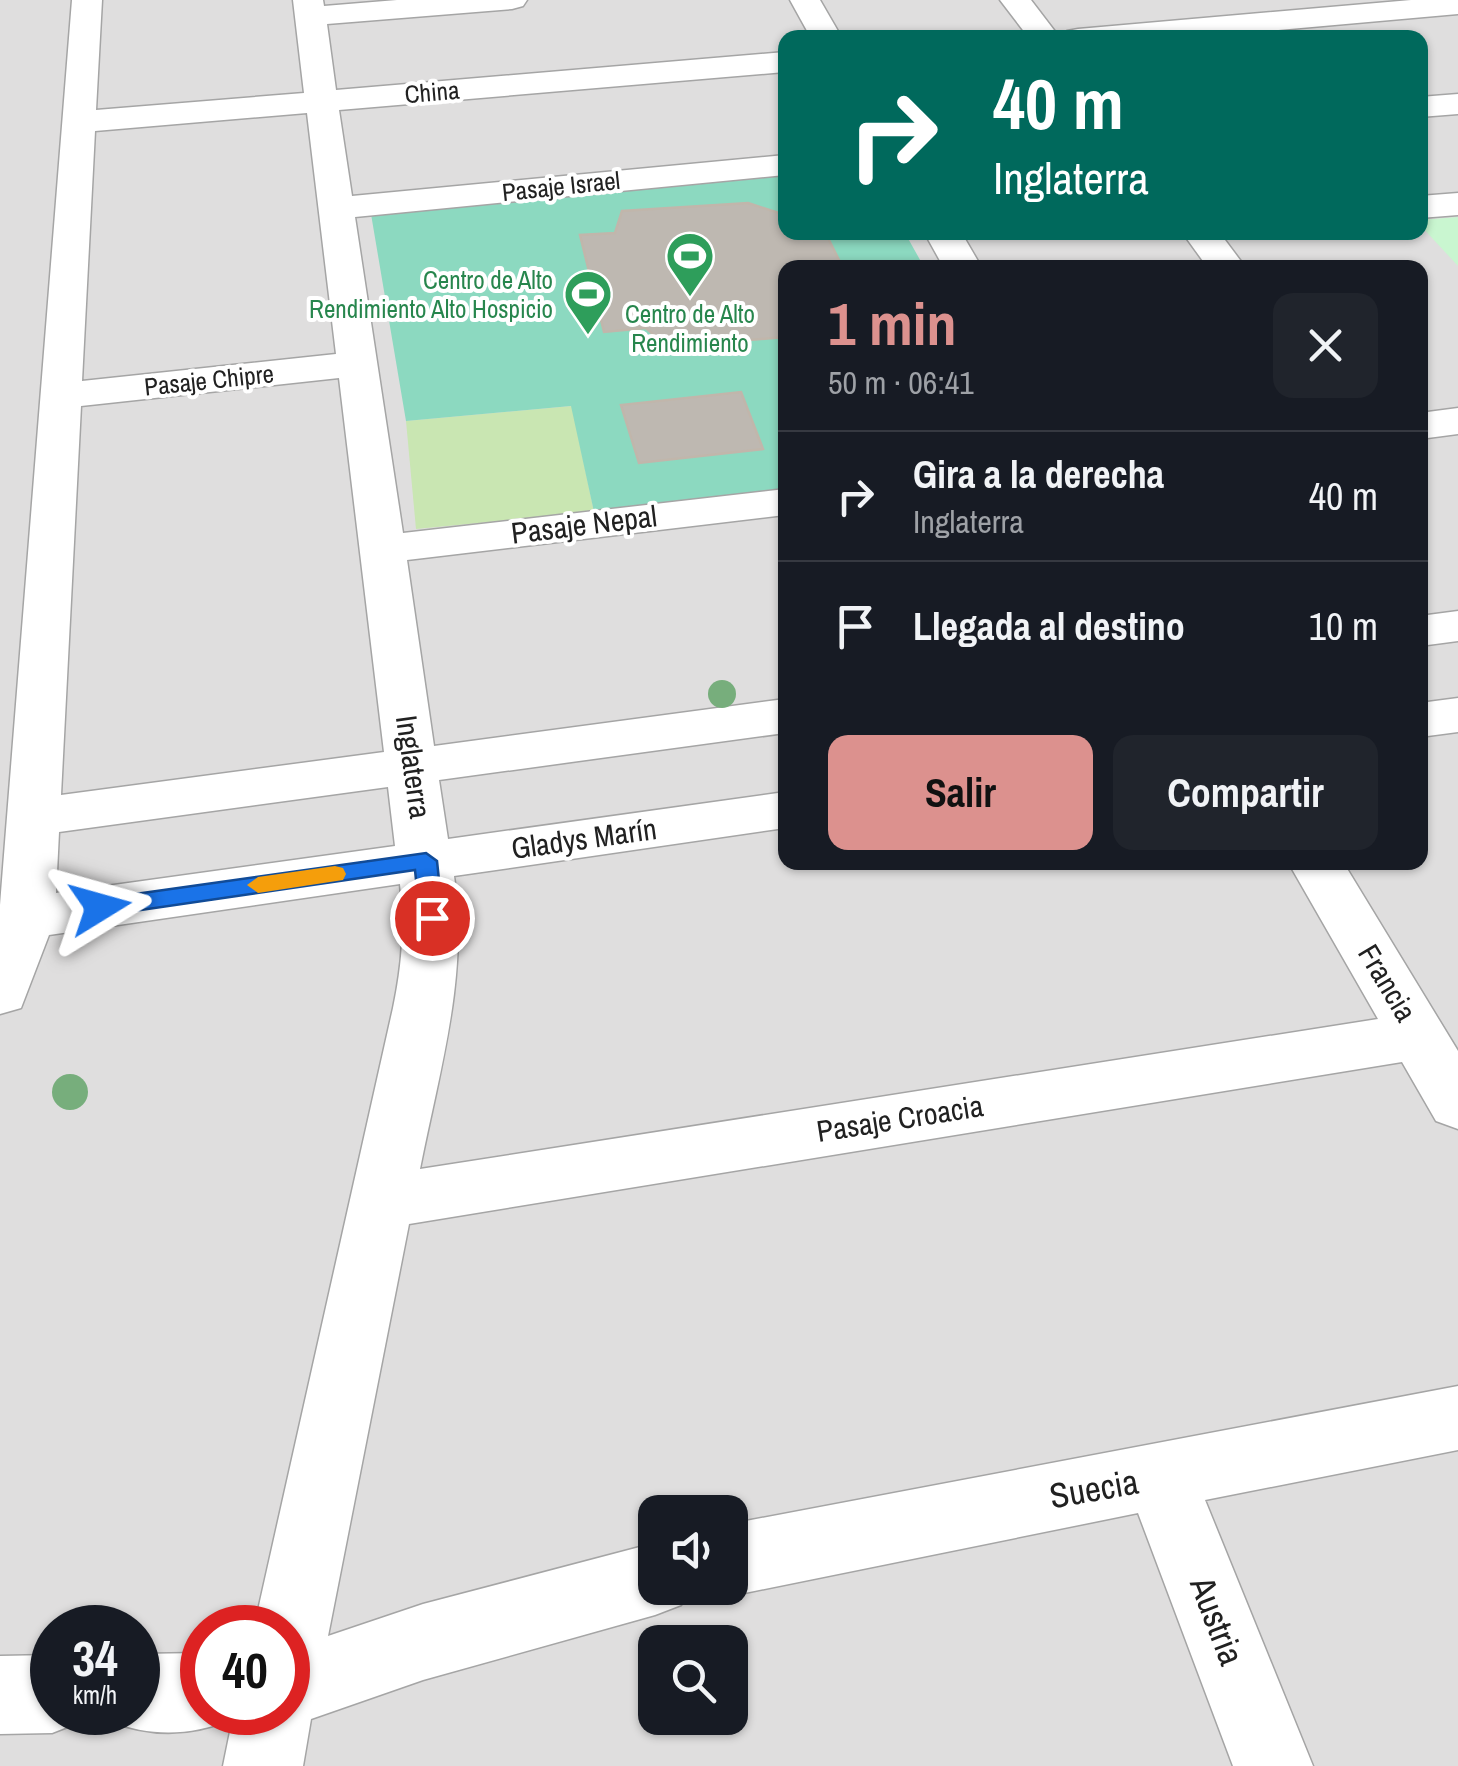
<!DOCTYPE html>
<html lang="es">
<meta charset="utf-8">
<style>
body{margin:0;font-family:"Archivo Narrow",sans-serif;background:#20242c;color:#f1f3f6;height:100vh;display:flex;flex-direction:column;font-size:38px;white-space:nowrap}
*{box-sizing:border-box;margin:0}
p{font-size:32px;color:#9ea1a6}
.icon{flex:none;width:55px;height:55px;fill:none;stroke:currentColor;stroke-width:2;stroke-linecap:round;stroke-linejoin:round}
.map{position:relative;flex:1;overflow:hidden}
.sheet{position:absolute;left:778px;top:260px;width:650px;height:610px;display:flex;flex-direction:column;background:#171b24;border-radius:20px;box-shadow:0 2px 8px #0004}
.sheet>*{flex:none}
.guide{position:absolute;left:778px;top:30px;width:650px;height:210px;border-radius:20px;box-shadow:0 2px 8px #0004;background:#00695c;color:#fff;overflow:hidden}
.controls{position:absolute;left:638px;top:1495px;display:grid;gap:20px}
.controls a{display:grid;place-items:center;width:110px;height:110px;border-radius:20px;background:#171b24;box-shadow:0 2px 8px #0004;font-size:50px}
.speed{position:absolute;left:30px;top:1605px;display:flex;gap:20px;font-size:50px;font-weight:700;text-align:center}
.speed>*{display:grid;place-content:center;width:130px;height:130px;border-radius:50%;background:#171b24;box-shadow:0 2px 8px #0004;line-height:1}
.speed small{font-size:25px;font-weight:400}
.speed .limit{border:15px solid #d22;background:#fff;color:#111}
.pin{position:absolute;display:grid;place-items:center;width:85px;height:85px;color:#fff;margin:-42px;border:5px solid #fff;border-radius:50%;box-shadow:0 2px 10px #0007}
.me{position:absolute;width:110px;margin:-55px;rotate:82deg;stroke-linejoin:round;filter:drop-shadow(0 0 8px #0008)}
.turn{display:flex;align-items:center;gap:35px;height:210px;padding:0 50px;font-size:45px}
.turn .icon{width:130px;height:130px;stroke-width:2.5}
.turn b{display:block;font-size:70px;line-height:85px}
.round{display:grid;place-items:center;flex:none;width:105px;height:105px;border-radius:20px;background:#20242c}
.head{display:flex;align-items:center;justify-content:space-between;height:170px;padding:0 50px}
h1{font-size:60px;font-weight:800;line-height:75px;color:#dc918e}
.cta{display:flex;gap:20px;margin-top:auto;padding:20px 50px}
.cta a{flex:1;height:115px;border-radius:20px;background:#dc918e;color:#111;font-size:40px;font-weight:800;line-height:115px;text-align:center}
.cta a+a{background:#20242c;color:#f1f3f6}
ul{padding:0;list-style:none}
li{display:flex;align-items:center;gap:30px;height:130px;padding:0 50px;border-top:2px solid #363941}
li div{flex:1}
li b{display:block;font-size:38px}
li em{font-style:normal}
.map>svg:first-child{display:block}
.residential{fill:#dfdede;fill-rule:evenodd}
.grass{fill:#c9e6b2}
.park{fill:#c9f6d0}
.pitch{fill:#8cd9c0}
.building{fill:#beb8b1;stroke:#c1b6ab;stroke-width:2.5}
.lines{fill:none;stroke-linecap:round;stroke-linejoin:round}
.minor-casing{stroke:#a5a5a5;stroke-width:3}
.minor{fill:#fff;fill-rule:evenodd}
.tree{fill:#77ae7c}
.route{fill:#1a73e8;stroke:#114b97;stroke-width:2.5}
.slow{fill:#f59e0b}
.labels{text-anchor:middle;stroke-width:8;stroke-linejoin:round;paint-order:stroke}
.far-street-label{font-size:25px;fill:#212121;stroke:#fff}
.far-leisure-label{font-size:25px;fill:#27864d;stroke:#fff;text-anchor:end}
.street-label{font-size:30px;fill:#212121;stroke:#fff}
.near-street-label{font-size:35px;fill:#212121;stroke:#fff}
</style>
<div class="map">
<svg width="1458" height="1766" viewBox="0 0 1458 1766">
<rect width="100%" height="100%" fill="#f0eee8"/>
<!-- residential -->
<path class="residential" d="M0,0H1458V1766H0ZM785,38H1420V232H785ZM785,268H1420V862H785ZM655,1512H730V1588H655ZM52,1628H138V1712H52ZM202,1628H288V1712H202ZM655,1642H730V1718H655Z"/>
<!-- grass -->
<path class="grass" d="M572,406L594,512L416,529L406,421Z"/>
<!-- park -->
<path class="park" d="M1458,217V266L1420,225V220Z"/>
<!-- pitch -->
<path class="pitch" d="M785,176V232L905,233L924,267L785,268V489L594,512L571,406L406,421L371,214Z"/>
<!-- building -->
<path class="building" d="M748,203L785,215V232H825L843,268H785V337L667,347L646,328L604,332L580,235L615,233L622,211Z
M741,392L763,449L639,463L621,405Z"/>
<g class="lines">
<!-- minor casing -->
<g class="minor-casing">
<path id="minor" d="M72,0H102L96,110L304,93L293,0H323L324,6L397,0H527L523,6L512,9L327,24L336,90L785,52V72L339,110L352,196L785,155V175L355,217L403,533L785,489V515L407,560L434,746L785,699V733L439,780L448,839L785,792V828L454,876C469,975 439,1072 420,1169L1378,1019L1288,862H1343L1458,1051V1129L1436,1121L1402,1062L409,1224L328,1636L423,1604L655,1543V1588H689L681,1605L655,1615L423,1680L311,1719L303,1766H223L234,1712H288V1628H254L393,1008C402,965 405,928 400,884L49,935L21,1008L0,1014V905ZM307,113L336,354L82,381L95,131ZM339,378L384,752L61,795L81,406ZM388,787L395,846L56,893L59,832Z
M790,0H820L842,38H811Z
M1000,0H1031L1060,38H1029Z
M1411,0H1458V14L1190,38H1063L1067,31L1078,29Z
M1458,94V114L1420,117V97Z
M1458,193V215L1420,218V196Z
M924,232H961L982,268H944Z
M1182,232H1219L1246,268H1208Z
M1458,408V434L1420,439V413Z
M1458,611V641L1420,646V616Z
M1458,698V732L1420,737V703Z
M1458,1386V1450L1205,1500L1313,1766H1233L1138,1513L730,1596L709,1588H730V1524Z
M202,1653V1712H232L230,1720C191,1736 150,1737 110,1721L107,1712H138V1654Z
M52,1655V1712H83L80,1722L52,1733L0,1734V1656Z"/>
</g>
<!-- minor -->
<use href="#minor" class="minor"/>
</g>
<!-- trees -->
<g class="tree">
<circle cx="722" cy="694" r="14"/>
<circle cx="70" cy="1092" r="18"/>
</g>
<!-- route -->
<path class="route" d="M426,853L437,861L443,918L432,926L420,918L415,870L100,916L89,907L100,899Z"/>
<!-- slow -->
<path class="slow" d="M335,866L343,868L346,874L343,880L258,893L247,885L258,877Z"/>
<!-- icons -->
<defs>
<g id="stadium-pin" transform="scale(2.5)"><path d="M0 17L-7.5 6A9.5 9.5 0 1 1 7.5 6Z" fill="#2e9e5b" stroke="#fff"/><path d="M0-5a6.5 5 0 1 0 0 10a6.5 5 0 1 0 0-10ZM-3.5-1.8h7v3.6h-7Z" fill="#fff"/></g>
</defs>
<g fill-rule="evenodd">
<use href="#stadium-pin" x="690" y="256"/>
<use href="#stadium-pin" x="588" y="294"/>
</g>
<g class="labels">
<!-- far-street labels -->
<g class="far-street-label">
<text transform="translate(432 92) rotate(-5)" y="9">China</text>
<text transform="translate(561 186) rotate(-6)" y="9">Pasaje Israel</text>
<text transform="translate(209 380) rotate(-6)" y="9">Pasaje Chipre</text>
</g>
<!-- far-leisure labels -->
<g class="far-leisure-label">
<text x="553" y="289">Centro de Alto<tspan x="553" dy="29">Rendimiento Alto Hospicio</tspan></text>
<text x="690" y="323" text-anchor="middle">Centro de Alto<tspan x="690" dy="29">Rendimiento</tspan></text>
</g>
<!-- street labels -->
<g class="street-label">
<text transform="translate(584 525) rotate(-7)" y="10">Pasaje Nepal</text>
<text transform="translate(413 767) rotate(82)" y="10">Inglaterra</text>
<text transform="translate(584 839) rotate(-8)" y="10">Gladys Marín</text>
<text transform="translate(1387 983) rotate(59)" y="10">Francia</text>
<text transform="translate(900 1119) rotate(-9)" y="10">Pasaje Croacia</text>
</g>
<!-- near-street labels -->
<g class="near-street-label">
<text transform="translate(1094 1489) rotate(-10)" y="12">Suecia</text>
<text transform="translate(1217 1621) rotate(69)" y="12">Austria</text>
</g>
</g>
</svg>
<div class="controls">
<a><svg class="icon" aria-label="sound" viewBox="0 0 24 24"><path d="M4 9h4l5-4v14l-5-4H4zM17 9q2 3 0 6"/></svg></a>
<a><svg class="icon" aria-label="search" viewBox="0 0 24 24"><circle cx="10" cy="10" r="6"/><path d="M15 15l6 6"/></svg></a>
</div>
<div class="speed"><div>34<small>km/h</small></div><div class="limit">40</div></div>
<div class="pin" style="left:432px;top:918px;background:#d93025"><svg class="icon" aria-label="arrive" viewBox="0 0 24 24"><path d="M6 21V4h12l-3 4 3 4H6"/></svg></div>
<svg class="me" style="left:100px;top:907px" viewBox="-20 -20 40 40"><path d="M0-17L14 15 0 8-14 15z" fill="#1a73e8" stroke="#fff" stroke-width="4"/></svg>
<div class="guide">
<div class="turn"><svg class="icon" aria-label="right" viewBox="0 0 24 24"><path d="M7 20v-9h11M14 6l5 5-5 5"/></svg><div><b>40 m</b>Inglaterra</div></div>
</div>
<section class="sheet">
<div class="head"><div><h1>1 min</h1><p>50 m · 06:41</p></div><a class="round"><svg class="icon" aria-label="close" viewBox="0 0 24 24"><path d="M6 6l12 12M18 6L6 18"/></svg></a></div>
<ul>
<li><svg class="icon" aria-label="right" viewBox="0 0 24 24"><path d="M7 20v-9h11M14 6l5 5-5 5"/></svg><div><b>Gira a la derecha</b><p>Inglaterra</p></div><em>40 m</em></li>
<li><svg class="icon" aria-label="arrive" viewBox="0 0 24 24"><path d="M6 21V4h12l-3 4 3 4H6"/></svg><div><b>Llegada al destino</b></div><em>10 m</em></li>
</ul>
<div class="cta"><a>Salir</a><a>Compartir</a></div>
</section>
</div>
